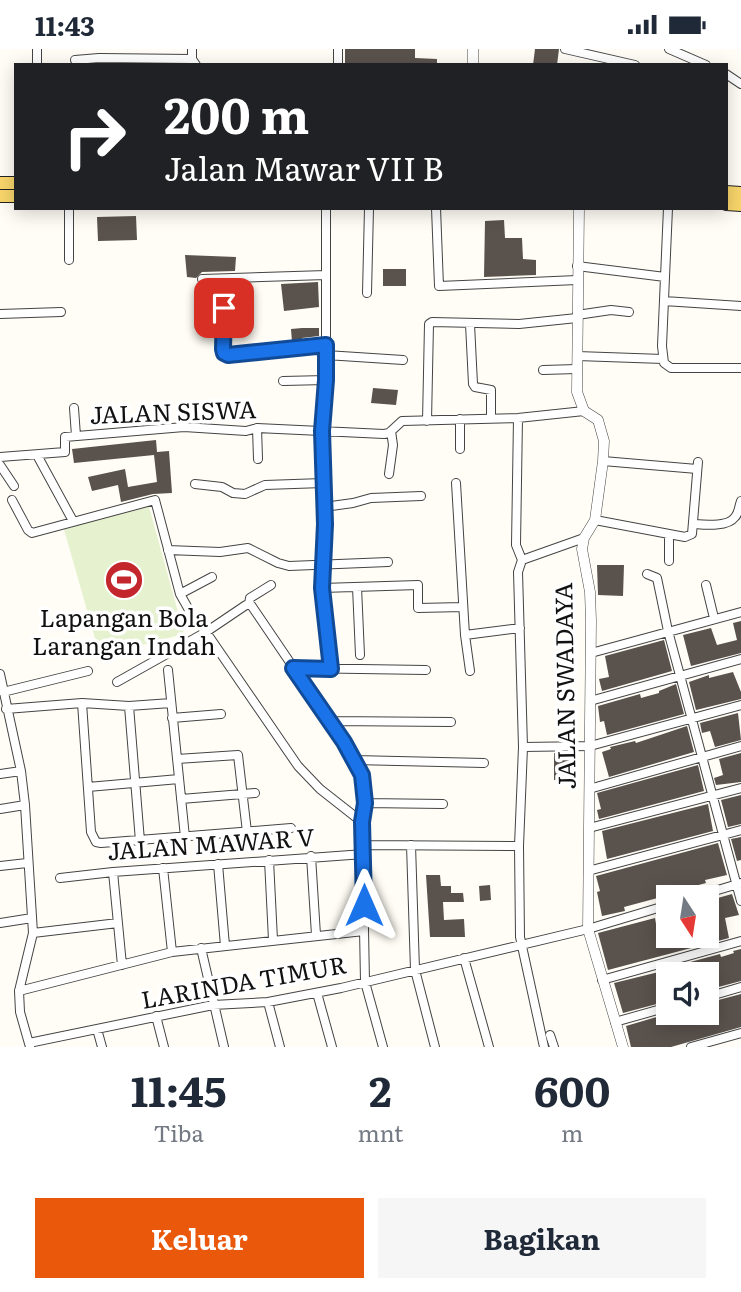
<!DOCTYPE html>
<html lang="id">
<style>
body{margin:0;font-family:Literata,serif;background:#f6f6f7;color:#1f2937;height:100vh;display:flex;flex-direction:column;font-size:26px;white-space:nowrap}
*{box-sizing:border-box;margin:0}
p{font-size:23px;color:#747a83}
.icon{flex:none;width:38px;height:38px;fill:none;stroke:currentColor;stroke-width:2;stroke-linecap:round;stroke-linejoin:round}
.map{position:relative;height:998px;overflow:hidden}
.drawer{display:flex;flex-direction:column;background:#fff;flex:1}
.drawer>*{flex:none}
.banner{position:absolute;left:14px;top:14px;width:714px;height:147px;border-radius:0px;box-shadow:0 4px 18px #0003;background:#202124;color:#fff;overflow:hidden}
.needle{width:46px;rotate:168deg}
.fabs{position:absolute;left:656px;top:836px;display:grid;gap:14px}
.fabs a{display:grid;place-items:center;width:63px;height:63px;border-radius:0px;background:#fff;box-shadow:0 4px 18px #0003;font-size:35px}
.pin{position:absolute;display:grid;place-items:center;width:60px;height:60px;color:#fff;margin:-30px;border-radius:14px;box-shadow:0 4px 10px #0006}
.me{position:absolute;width:77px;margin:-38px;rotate:0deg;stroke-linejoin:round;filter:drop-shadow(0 0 5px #0008)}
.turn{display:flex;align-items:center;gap:24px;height:147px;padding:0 35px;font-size:32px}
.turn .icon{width:91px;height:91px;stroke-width:2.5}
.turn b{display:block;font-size:49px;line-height:60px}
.eta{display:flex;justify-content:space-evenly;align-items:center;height:119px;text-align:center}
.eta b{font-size:42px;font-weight:700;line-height:49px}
.button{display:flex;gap:14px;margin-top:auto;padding:14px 35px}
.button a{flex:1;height:80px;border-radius:0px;background:#ea580c;color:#fff;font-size:28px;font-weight:700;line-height:80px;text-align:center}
.button a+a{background:#f6f6f7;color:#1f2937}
.status{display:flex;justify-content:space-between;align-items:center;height:49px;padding:0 35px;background:#fff;direction:ltr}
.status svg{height:19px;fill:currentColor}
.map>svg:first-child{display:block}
.pitch{fill:#e6f2cf}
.building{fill:#5a524d}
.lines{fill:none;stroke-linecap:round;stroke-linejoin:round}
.minor-casing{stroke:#444;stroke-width:10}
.tertiary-casing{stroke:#444;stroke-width:11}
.primary-casing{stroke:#222;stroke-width:14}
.minor{stroke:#fff;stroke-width:8}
.tertiary{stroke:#fff;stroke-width:10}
.primary{stroke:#f9d66b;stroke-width:12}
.route-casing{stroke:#114b97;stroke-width:18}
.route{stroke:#1a73e8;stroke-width:12}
.labels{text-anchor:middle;stroke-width:7;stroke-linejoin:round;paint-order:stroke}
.street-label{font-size:24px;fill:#111;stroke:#fff}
.poi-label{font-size:24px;fill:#111;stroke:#fff}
</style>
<div class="status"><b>11:43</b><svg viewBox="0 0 49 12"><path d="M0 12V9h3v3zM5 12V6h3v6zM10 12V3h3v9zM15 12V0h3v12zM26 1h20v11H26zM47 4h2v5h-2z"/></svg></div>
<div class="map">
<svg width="741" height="998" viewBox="0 0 741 998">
<rect width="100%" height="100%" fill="#fffdf5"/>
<!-- pitch -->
<path class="pitch" d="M148,454L184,585L100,607L63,477Z"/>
<!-- building -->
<path class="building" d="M345,0H415V9L437,10V16H345Z
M535,0H559L557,16H533Z
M136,167L137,191L98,192L97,168Z
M504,171L505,189H522L523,210L536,211V226L484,228L485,172Z
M185,206L236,208L235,222L202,223L196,229L187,228Z
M383,220H406V237H383Z
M318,233L319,258L284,262L281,235Z
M302,279H319V287L302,289L303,292L292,293L291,280Z
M373,339L398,341L396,356L371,354Z
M156,391L157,403L169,402L172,444L153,445L121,453L118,436L92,442L88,428L125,420L128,438L157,433L154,406L74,414L72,400Z
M597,516H624L623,547L598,546Z
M741,572V604L691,617L683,586L711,579L717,596L737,591L733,574Z
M664,591L672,622L602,642L599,630L609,628L605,607Z
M733,623L741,643V650L696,661L689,633L709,626V629Z
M676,635L684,665L607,686L604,672L600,673L598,657L640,645L641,649L659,644V642Z
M738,664L741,691L715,698L710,682L702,684L700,674Z
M687,677L694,703L609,728L602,703L611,700L610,698L635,692L636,694Z
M554,704H577L576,732L554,731Z
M741,704V733L716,736L714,729L723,726L719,710Z
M698,716L704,742L599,770L597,761L601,760L597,744Z
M741,746V775L728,778L721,751Z
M708,755L713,782L607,810L602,782Z
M741,788V811L737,812L731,790Z
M718,794L727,826L705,831L706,834L680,841V843L624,858L625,862L602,867L597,843L600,842L596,827Z
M426,826H440L441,837H451V844H463L464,853H443L444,871L464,870L465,888H430Z
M490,836L491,851L480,852L479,837Z
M732,845L739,866L725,869L729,889L608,921L598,884L655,869L656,875L668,872V887H707V852Z
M741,900V932L707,941V926H668V952L623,964L614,934L679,918V916L720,905L721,908L734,904L733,902Z
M741,945V978L671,998H631L626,977L670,964H707V954Z"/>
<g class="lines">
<!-- minor casing -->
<g class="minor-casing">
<path id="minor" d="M37,0V16
M192,0V10L196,16
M338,0V16
M565,0L635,16
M669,0L706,16
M75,11L99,9L192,10
M726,25L741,35
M326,159V331L322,381L325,475L322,539L331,620
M436,159L439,237L577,231
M668,159L662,297L664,314L671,319H741
M69,162V211
M577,217L665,228
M202,230L326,226
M220,230L224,259V304L233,307L326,296
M367,244L369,159
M664,252L741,257
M0,265L61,263
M577,266L611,261L629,263
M470,275L473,335L475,338L491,341V369
M326,306L403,311
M577,307L663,310
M543,321L577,320
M283,332L326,331
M74,359L76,387
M518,369L516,496L522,511
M460,370V400
M427,372L429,275L432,273L519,275L577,269
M257,379L258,410
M37,406L73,472
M0,408L65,403V388L184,378L246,382L257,379L384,385L389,384L402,372L518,369L584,362
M603,412L697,420
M0,416L14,437
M389,425L393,396L391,382
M456,434L465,586
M195,435L222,438L233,444L245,445L265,436L323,434
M12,451L28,481L32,484L155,451L180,545L193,568L206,583L298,717L320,740L362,773
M324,458L353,454L371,449L421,447
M595,471L685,488L692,485L698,413
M695,475C706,476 728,478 735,468C739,464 739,457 741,452
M168,501L220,503L248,499L278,514L289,517L388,513
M522,511L518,523L523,698L519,797L520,888L544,998
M522,511L584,489
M669,512V485
M647,525L657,529L668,582L741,852
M706,536L714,569
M357,538L360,606
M322,539L418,536V559L463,558
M180,545L212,528
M249,555L250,549L271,536
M591,604L741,563
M294,619L426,621
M168,621L185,788
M470,622L465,586L520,579
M0,625L21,722L25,756L33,884L19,942L20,963L30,998
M117,633L206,583L246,556H251L344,693L354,711L364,738L365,754L362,773L365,933L383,998
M3,643L88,622
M590,652L741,610
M82,654L91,783L96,793L101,794L291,779
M129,657L140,792
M6,660L82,654L129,657L171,654
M172,669L221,665
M330,672L451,673
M523,698L590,697L741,656
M177,710L238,706L247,783
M354,711L484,714
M0,725L21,722
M88,738L179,730
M589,740L741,697
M181,750L255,744
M365,754L443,755
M0,760L25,756
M589,779L741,739
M363,796L519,797
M411,796L415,921L435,998
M311,807L316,886
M269,811L273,891
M218,815L225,897
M0,817L27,814
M163,819L172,903
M588,822L741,781
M113,823L122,916
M60,829L113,823L364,805
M691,849L741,834
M0,874L32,869
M33,884L118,874
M201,899L224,998
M464,909L489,998
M602,931L741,892
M19,942L172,903L364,882
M317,944L332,998
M707,948L741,938
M268,953L280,998
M156,967L164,998
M615,973L668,958
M97,980L102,998
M550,986L554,998
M29,994L213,956L268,953L341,939L588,880L668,856
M691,998L741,984"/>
</g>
<!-- tertiary casing -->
<g class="tertiary-casing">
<path id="tertiary" d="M473,0V16
M579,159L577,343L584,362L598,371L604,392L603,412L595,471L584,489L582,500L590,543L591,572L588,880L623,998"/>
</g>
<!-- primary casing -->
<g class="primary-casing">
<path id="primary" d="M0,134H16
M726,143L741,144
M0,147H16
M726,155L741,156"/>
</g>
<!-- minor -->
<use href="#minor" class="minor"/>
<!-- tertiary -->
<use href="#tertiary" class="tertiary"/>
<!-- primary -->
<use href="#primary" class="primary"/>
</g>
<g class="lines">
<!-- route casing -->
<g class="route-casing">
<path id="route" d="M224,259L223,300L224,304L228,306L326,296V331L322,382L325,475L322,539L331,620L293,619L344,693L362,726L365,754L362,773L364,856"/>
</g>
<!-- route -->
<use href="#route" class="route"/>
</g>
<!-- icons -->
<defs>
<g id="stadium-disc" transform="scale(2.0125)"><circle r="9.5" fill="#c4262e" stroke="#fff"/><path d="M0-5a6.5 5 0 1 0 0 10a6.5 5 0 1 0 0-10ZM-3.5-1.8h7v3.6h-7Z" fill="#fff"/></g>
</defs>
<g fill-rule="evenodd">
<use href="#stadium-disc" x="124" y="531"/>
</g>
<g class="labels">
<!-- street labels -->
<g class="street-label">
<text transform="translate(173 364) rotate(-2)" y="8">JALAN SISWA</text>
<text transform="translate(566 637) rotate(-91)" y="8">JALAN SWADAYA</text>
<text transform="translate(211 796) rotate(-4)" y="8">JALAN MAWAR V</text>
<text transform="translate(244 934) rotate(-10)" y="8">LARINDA TIMUR</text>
</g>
<!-- poi labels -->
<g class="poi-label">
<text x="124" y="578">Lapangan Bola<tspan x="124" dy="28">Larangan Indah</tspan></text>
</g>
</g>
</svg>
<div class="fabs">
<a><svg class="needle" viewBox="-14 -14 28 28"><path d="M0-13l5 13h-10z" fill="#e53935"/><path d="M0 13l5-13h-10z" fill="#747a83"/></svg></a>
<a><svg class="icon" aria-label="sound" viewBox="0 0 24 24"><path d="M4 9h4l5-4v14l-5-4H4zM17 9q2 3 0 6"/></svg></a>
</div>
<div class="pin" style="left:224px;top:259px;background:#d93025"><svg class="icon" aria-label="arrive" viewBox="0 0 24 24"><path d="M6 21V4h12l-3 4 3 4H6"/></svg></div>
<svg class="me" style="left:364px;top:856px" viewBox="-20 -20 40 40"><path d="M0-17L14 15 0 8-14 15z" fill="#1a73e8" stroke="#fff" stroke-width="4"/></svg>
<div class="banner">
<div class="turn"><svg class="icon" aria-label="right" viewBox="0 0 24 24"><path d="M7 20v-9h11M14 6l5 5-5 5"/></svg><div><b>200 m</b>Jalan Mawar VII B</div></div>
</div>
</div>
<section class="drawer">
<div class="eta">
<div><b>11:45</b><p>Tiba</p></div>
<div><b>2</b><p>mnt</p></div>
<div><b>600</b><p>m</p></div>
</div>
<div class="button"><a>Keluar</a><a>Bagikan</a></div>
</section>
